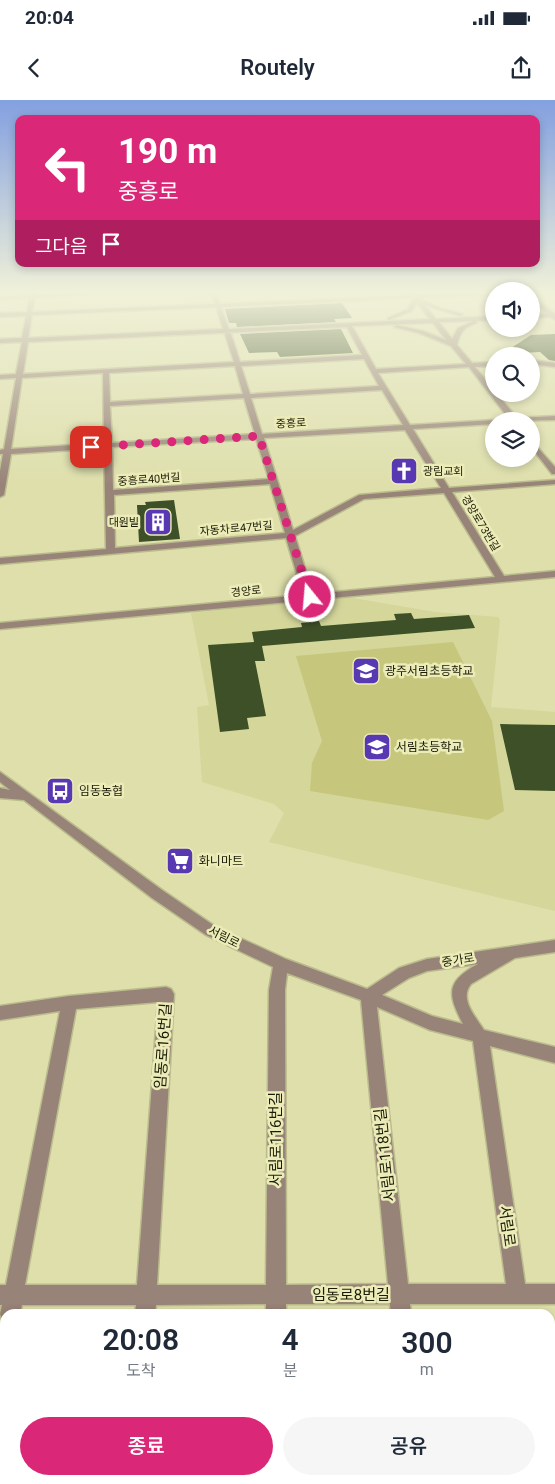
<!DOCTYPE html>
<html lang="ko">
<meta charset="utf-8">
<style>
body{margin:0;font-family:Roboto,"Noto Sans KR",sans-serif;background:#f6f6f7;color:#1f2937;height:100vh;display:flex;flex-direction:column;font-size:19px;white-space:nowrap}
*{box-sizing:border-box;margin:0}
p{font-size:16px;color:#747a83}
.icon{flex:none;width:28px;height:28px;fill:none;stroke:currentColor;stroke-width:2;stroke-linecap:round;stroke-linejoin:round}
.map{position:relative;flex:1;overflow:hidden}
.details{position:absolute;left:0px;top:1209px;width:555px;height:176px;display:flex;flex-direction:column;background:#fff;border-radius:15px 15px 0 0;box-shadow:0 2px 8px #0003}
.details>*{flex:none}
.guide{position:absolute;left:15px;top:15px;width:525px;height:152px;border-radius:10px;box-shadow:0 2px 8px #0003;background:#db2777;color:#fff;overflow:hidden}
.tools{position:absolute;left:485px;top:182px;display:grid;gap:10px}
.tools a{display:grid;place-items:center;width:55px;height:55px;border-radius:50%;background:#fff;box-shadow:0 2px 8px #0003;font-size:25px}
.pin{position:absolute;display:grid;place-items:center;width:42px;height:42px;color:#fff;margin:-21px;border-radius:10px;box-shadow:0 2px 8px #0006}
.me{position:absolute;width:55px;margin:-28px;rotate:343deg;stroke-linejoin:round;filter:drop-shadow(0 0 4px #0008)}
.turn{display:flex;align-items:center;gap:18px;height:105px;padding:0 20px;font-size:22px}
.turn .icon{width:65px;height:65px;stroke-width:2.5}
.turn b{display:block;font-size:35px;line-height:42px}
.then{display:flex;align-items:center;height:48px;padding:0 20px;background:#0003;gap:10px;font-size:19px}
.eta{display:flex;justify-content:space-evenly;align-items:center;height:85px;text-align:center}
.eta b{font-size:30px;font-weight:600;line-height:35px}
.action{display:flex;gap:10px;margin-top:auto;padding:10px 20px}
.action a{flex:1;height:58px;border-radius:30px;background:#db2777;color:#fff;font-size:20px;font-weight:600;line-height:58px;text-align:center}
.action a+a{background:#f6f6f7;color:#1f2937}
.status{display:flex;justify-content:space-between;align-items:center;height:35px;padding:0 25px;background:#fff;direction:ltr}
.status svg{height:14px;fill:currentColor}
header{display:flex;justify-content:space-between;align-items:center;height:65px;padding:0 20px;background:#fff;font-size:22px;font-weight:600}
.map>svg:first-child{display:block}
.built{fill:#d4d69a}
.green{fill:#c6c77c}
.building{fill:#3e5027}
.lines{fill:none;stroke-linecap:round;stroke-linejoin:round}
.minor-casing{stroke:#bbbc8d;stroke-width:3}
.minor{fill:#988378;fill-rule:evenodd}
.route{stroke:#db2777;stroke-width:9;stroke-dasharray:0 16.2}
.labels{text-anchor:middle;stroke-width:5;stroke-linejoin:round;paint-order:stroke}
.far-street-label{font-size:11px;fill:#1b1b07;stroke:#ebecb8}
.far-poi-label{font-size:11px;fill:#1b1b07;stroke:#ebecb8;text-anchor:start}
.poi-label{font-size:12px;fill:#1b1b07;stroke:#ebecb8;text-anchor:start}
.street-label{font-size:12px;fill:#1b1b07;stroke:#ebecb8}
.near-street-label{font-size:15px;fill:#1b1b07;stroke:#ebecb8}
</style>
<div class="status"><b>20:04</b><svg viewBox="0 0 49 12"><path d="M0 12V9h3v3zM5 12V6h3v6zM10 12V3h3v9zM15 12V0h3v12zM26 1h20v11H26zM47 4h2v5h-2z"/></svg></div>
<header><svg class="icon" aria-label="back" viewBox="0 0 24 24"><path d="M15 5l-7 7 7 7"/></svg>Routely<svg class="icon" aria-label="share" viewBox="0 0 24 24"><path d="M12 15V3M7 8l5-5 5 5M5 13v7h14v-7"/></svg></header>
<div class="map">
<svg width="555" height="1384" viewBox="0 0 555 1384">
<rect width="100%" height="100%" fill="#dedfab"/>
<!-- built -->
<path class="built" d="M347,497L435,512L498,517L500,520L491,607L555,612V811L269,742L284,713L274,704L202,682L197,607L209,605L191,513Z"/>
<!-- green -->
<path class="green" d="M453,542L492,621L504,711L488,720L310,691L312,663L322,641L296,556Z"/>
<!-- building -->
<path class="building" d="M342,203L352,218L334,219L336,222L237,227L236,223H229L225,209Z
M341,229L353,253L280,257L277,252L249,253L240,234Z
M555,234V261L549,260L540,252L502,254L531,235Z
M174,400L180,439L139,442L137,405H146L145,402Z
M411,513L414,519L469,515L475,528L262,546L265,561H255L266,616L247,618L249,629L220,632L208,545L254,542L252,532L302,527L301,523L319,521L321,526L396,520L394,514Z
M500,624L555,625V691L515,690Z"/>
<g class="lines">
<!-- minor casing -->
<g class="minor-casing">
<path id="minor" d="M30,191H36L35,195L143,191L35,198L32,212L215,204L210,191H216L220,204L411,195L409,193L412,191L416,195L494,191V195L419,198L440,208L463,214L460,216L425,205L436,219L494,216V220L476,221L477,223C464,227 460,232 457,245L472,263L494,262V266L475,267L494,290V294H497L517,318L555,316V320L505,321L509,319L469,267L378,273L410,325L494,320L497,321H494V324L413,329L449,388L555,380V384L452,392L504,476L555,471V477L0,529V523L303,495L286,438L0,464V458L106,449L104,348L11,354L4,395L0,397V371L3,354H0V350L4,349L16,278L0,279V275L16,274L22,242L0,243V239L22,238L26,216L0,217V213L27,212L29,198L0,200V196L30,195ZM413,198L408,209L388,218V220L412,211L417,203L430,219L229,229L221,207ZM216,207L223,229L28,238L32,215ZM473,221L458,228L452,239L439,222ZM433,223L446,240L423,231L397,225L394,227L419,233L451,246L466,264L376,269L352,226ZM347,227L362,255L240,262L231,234L228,232L225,234L234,262L23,274L28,242ZM364,259L379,286L250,294L241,266ZM235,266L243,294L110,302L109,273ZM103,273L104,343L11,349L22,278ZM382,290L403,325L262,334L251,298ZM244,298L255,334L112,343L110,306ZM405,330L441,388L359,395L293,430L264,338ZM256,339L269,379L113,390L112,347ZM270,384L285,433L115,448L114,395ZM444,393L495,477L313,494L295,436L364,399Z
M531,195L555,214V220L550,217L531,218V214H547L531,200Z
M531,260L555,263V267L531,264Z
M531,340L555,367V374H552L531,347Z
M0,672L162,790L216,827L286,859L367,889L399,868L427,859L555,840V852L515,858L471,884C459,899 475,916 484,930L555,947V963L490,946L525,1184H555V1204H410L411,1214H391L390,1204H286V1214H266V1204L156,1205L155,1214H135L136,1205H22L20,1214H5V1222L3,1221L0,1214L2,1205H0V1185H6L60,911L0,920V906L69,896L166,887L171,889L174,894L157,1185H266L269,890L273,867L206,835L152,798L24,700L0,698V688L10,690L0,682ZM478,864C446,881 447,894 463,924L432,916L382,895L409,878L427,871ZM287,873L361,900L388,1184L286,1185L285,890ZM158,902L137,1185H25L76,909ZM377,907L430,930L473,941L506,1184H408Z
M5,1233V1278L0,1280V1235Z
M121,1380H143V1384H121Z
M267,1380H289V1384H267Z
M405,1380H427L428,1384H406Z"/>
</g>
<!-- minor -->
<use href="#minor" class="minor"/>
</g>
<!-- sky -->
<linearGradient id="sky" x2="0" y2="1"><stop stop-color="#83a0e0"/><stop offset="0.5" stop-color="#f0f1d9"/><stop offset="1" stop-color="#f0f1d9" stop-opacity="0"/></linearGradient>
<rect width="555" height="385" fill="url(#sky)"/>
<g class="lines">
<!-- route -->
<path class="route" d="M91,347L259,336L310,497"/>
</g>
<!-- icons -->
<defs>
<g id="church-square" transform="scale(1.4375)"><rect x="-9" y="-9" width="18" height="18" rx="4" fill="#5839b1" stroke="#ebecb8"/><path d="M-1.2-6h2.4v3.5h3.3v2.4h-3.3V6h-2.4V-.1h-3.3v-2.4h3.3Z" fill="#fff"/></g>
<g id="building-square" transform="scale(1.4375)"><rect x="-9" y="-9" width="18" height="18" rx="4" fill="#5839b1" stroke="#ebecb8"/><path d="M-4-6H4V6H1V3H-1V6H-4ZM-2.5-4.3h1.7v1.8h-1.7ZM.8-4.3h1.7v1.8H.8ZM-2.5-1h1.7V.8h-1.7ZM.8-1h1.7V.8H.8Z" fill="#fff"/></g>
<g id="school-square" transform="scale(1.4375)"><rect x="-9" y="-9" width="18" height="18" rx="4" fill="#5839b1" stroke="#ebecb8"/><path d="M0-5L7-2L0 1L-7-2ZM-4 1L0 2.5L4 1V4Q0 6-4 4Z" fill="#fff"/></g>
<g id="bus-square" transform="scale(1.4375)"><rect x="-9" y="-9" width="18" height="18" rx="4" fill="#5839b1" stroke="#ebecb8"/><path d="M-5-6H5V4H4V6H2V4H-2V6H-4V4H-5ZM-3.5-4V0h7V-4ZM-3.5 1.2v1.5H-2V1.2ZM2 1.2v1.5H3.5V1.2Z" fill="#fff"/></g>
<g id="supermarket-square" transform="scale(1.4375)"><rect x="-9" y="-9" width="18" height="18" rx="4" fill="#5839b1" stroke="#ebecb8"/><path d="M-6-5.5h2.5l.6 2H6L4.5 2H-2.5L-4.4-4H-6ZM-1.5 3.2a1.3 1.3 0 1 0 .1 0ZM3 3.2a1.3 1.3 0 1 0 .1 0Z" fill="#fff"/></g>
</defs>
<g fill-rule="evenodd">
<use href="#church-square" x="404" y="371"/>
<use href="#building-square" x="158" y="422"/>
<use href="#school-square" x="366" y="571"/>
<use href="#school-square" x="377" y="647"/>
<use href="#bus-square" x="60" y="691"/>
<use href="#supermarket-square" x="180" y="761"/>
</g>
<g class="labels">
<!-- far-street labels -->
<g class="far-street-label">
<text transform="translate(291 323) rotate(-3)" y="4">중흥로</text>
<text transform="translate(149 379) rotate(-4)" y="4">중흥로40번길</text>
<text transform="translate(481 423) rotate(59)" y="4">경양로73번길</text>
<text transform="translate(236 428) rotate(-5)" y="4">자동차로47번길</text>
<text transform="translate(246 491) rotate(-6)" y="4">경양로</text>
</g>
<!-- far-poi labels -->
<g class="far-poi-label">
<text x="423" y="375">광림교회</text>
<text x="139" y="426" text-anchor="end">대원빌</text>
</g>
<!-- poi labels -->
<g class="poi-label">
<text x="385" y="575">광주서림초등학교</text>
<text x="396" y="651">서림초등학교</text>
<text x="79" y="695">임동농협</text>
<text x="199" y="765">화니마트</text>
</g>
<!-- street labels -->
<g class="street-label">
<text transform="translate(224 837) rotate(27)" y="4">서림로</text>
<text transform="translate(458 860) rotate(-9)" y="4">중가로</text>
</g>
<!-- near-street labels -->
<g class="near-street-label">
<text transform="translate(163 946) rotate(-86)" y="5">임동로16번길</text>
<text transform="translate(276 1039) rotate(-90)" y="5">서림로116번길</text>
<text transform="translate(385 1055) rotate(-96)" y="5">서림로118번길</text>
<text transform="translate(507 1126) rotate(82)" y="5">서림로</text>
<text x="351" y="1200">임동로8번길</text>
</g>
</g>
</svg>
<div class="tools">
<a><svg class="icon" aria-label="sound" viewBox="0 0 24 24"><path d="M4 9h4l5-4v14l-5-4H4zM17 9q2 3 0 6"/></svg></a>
<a><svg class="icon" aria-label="search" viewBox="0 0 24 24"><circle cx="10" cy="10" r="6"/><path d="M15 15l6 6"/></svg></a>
<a><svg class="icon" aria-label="layers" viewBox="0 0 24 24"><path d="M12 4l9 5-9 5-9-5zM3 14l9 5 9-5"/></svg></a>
</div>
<div class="pin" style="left:91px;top:347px;background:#d93025"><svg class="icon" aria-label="arrive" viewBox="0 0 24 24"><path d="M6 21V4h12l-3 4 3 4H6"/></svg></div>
<svg class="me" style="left:310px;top:497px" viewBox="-20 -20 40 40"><circle r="17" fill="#db2777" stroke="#fff" stroke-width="3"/><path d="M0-11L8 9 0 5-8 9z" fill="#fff"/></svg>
<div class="guide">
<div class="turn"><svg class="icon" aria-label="left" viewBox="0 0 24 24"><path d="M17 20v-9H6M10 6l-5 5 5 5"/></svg><div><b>190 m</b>중흥로</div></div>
<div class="then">그다음<svg class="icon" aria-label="arrive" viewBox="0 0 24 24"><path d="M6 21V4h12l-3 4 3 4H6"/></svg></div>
</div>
<section class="details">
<div class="eta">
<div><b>20:08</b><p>도착</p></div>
<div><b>4</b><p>분</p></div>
<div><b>300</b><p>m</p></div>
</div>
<div class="action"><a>종료</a><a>공유</a></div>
</section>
</div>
